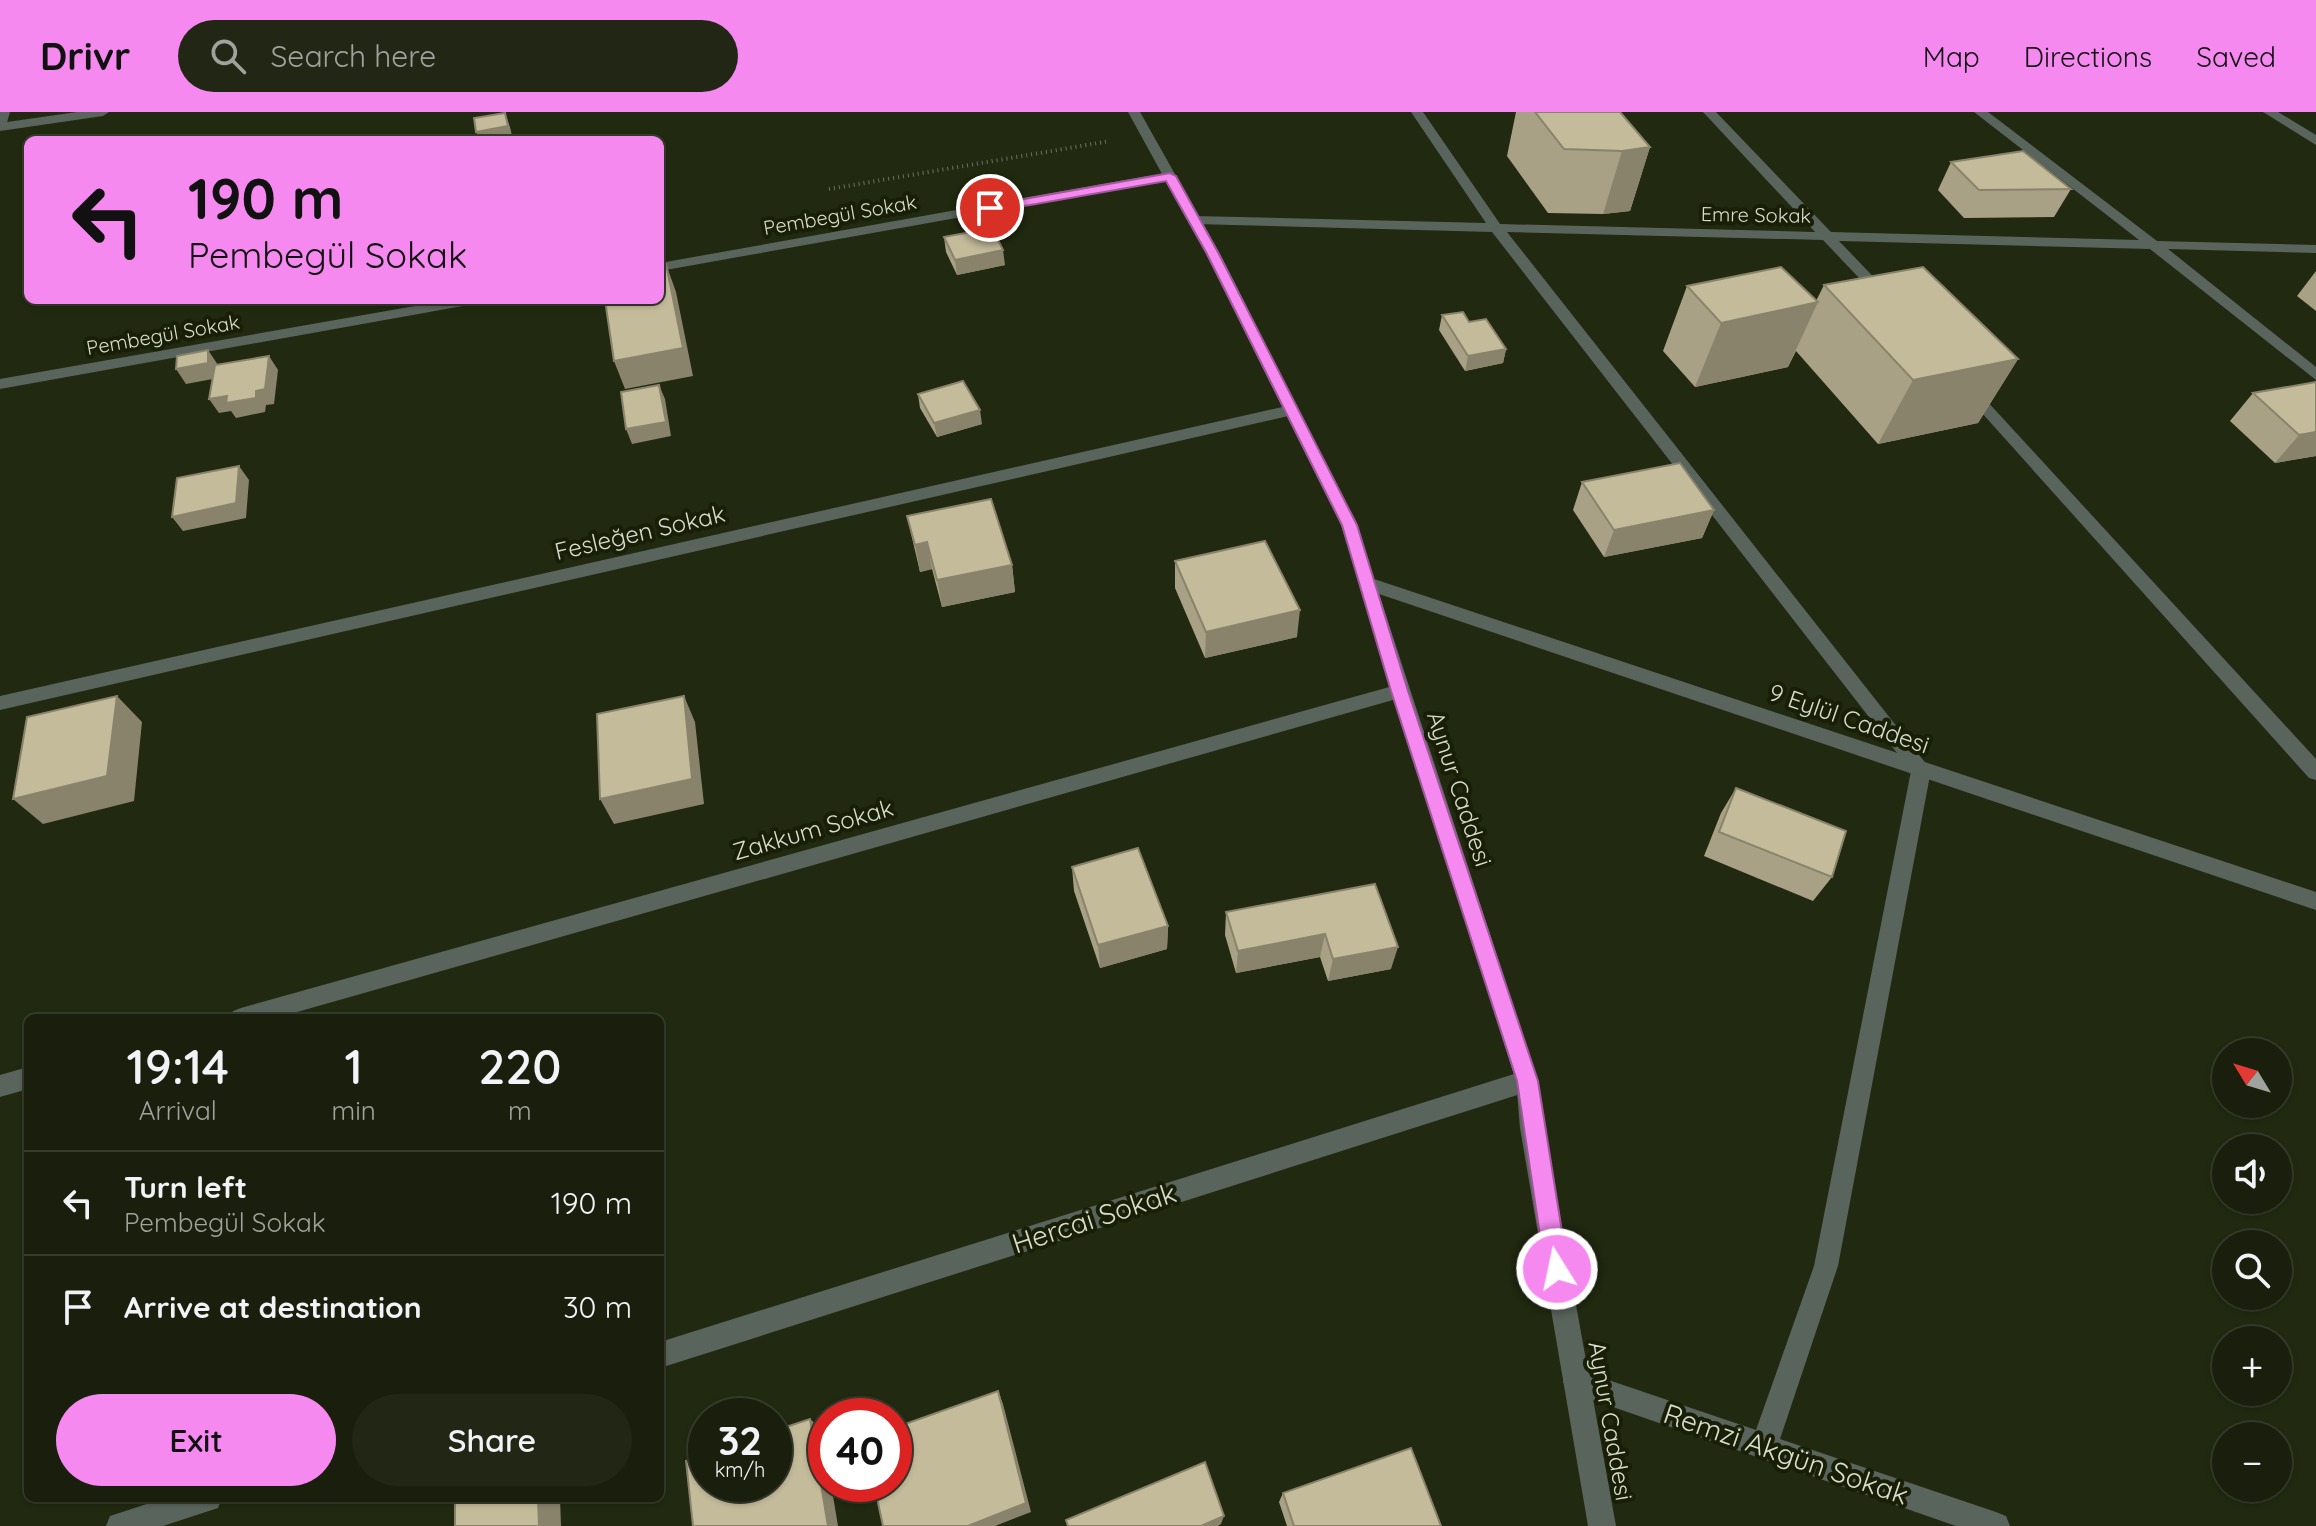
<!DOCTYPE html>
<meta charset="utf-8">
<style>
body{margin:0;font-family:Quicksand,sans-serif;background:#222715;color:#f1f3f6;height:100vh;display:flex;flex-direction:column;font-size:30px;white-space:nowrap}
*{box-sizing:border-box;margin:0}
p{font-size:26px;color:#9fa29d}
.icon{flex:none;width:44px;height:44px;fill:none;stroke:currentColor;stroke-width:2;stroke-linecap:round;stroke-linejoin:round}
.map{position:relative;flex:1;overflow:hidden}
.sheet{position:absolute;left:24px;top:902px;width:640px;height:488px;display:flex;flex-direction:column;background:#191f0c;border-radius:12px;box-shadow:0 2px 6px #0004,0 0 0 2px #373d2d}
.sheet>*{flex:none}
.guide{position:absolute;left:24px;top:24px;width:640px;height:168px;border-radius:12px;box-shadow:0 2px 6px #0004,0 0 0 2px #373d2d;background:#f589ef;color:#111;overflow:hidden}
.needle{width:52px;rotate:308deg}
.buttons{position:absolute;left:2212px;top:926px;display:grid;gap:16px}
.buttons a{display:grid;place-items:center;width:80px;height:80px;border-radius:50%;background:#191f0c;box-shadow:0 2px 6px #0004,0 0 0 2px #373d2d;font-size:40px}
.speed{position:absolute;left:688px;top:1286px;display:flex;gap:16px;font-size:40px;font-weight:700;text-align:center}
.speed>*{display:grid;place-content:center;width:104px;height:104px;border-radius:50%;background:#191f0c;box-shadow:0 2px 6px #0004,0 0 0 2px #373d2d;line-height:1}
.speed small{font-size:20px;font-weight:400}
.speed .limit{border:12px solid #d22;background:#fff;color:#111}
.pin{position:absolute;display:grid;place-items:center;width:68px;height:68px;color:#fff;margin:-34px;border:4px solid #fff;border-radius:50%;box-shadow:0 2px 8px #0007}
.me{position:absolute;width:88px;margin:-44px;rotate:350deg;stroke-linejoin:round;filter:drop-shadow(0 0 6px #0008)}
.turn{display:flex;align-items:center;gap:28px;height:168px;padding:0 32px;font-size:36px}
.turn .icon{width:104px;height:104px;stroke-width:2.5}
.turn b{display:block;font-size:56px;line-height:68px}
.eta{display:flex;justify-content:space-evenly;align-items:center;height:136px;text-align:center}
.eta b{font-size:48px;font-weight:600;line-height:56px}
.action{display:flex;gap:16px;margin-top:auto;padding:16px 32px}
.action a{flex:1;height:92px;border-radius:48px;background:#f589ef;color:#111;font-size:32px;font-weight:600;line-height:92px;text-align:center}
.action a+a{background:#222715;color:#f1f3f6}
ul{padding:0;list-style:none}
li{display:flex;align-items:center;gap:24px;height:104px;padding:0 32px;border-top:2px solid #373d2d}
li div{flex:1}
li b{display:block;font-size:30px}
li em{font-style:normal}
header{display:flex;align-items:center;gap:48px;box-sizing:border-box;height:112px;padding:0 40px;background:#f589ef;color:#111}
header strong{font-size:38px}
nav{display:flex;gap:44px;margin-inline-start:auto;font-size:28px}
.search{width:560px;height:72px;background:#222715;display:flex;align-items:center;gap:20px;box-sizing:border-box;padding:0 28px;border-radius:44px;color:#9fa29d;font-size:30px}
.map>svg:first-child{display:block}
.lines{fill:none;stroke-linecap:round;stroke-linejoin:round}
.path{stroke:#6b735d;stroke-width:4;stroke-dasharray:1 4;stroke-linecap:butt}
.minor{fill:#59645c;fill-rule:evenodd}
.tertiary{fill:#59645c;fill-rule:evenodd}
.wall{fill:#a9a185}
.shaded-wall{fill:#89836c}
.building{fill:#c4bb9b;stroke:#89836c;stroke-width:2}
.route{fill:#f589ef;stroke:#9f599b;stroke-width:2}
.labels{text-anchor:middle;stroke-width:8;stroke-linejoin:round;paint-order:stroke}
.far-street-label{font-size:20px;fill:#d8dece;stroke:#181f06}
.street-label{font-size:24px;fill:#d8dece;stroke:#181f06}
.near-street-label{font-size:28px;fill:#d8dece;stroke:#181f06}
</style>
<header>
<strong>Drivr</strong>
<div class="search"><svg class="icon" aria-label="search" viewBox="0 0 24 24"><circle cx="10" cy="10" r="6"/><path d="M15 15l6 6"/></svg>Search here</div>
<nav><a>Map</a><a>Directions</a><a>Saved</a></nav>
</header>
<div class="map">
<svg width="2316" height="1414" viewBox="0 0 2316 1414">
<rect width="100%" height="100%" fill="#212910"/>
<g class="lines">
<!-- path -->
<path class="path" d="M829,77L1110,29"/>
<!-- minor -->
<path class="minor" d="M77,0H109L103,4L0,19V11Z
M1411,0H1423L1500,112L1815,120L1703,0H1716L1831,120L2139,128L1974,0H1988L2157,129L2316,133V141L2168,137L2316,255V268L2150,137L1839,129L1888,180V186H1878L1823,128L1507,120L1931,658L1838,1154L1780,1327L1996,1400L2006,1404L2010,1414H1956L1567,1279L1563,1270L1567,1261L1576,1257L1756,1318L1814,1154L1911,659L1492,120L1194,112L1187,108L1194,104L1486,111Z
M2263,0H2278L2316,23V33Z
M1170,60L1177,64L1175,67L660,159V151Z
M449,188H481L474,192L0,277V267Z
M1969,273L1974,275L2316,647V668L2309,666L1964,281V275Z
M1291,293L1299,298L1297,302L0,598V584Z
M1400,572L1407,574L1409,579L1407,584L276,906H230L233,899L241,896Z
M28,955V977L0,985V963Z
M1527,958L1535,961L1538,969L1535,977L1527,980L660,1256V1230Z
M165,1386H222L218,1396L163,1414H106L110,1404Z"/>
<!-- tertiary -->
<path class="tertiary" d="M0,0H10L6,14L0,18Z
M1128,0H1140L1220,142L1357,413L1374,467L2316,780V798L1379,482L1538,969L1544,1016L1616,1414H1588L1520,1016L1516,969L1341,413L1206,142Z"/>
</g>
<!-- wall -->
<path class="wall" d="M1516,0H1620L1650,35L1630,99L1603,102L1548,101L1507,44Z
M1951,50L2071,77L2054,105L1964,106L1938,78Z
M944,125L1005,153L957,163L946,140Z
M2316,159V199L2297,184Z
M1824,173L2018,247L1978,311L1878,332L1796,239L1788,255L1695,275L1663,239L1687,174L1816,189Z
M1442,203L1469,210L1506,237L1503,251L1465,259L1439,218Z
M2316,270V344L2275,351L2230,309L2253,281Z
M918,282L982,312L937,325L920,296Z
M1582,370L1714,398L1702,426L1604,445L1573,398Z
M907,404L1012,453L1015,480L942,495L932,457L920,460Z
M1175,449L1297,525L1205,546L1175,476Z
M1736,676L1832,765L1813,789L1704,744L1721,701Z
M1072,755L1168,814L1167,837L1100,856L1074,779Z
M1375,772L1391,857L1328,869L1320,845L1236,861L1225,823L1226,800Z
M1283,1381L1441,1414H1287L1279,1390Z"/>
<!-- shaded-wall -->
<path class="shaded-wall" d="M505,1L510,15L513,28H480L476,20Z
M1650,35L1630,99L1603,102L1622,39Z
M1003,138L1005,153L957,163L955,148Z
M666,152L676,180L693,264L625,277L614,249Z
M1818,190L1788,255L1695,275L1721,211Z
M1506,237L1503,251L1465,259L1468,244Z
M208,238L218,253V266L186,272L176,257Z
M269,244L278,258L274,292L266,293L265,300L236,306L231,299L219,301L209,287L256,279Z
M2018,247L1978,311L1878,332L1913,268Z
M659,273L665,287L671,324L632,332L626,317Z
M980,298L982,312L937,325L934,311Z
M2316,320V344L2275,351L2299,323Z
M239,354L249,368L246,406L183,419L172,405Z
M1714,398L1702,426L1604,445L1614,418Z
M927,430L932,457L920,460L915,433Z
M1012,453L1015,480L942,495L937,468Z
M1300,498L1297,525L1205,546L1206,520Z
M117,584L142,610L134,689L43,712L13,687Z
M684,584L695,610L704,692L614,712L600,687Z
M1168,814L1167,837L1100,856L1098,833Z
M1325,822L1320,845L1236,861L1238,839Z
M1398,835L1391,857L1328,869L1333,847Z
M998,1279L1003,1292L1031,1400L995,1414H968Z
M810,1307L822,1318L826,1344V1372H831L838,1414H828Z
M538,1386H560L561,1414H539Z
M1224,1404L1221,1412L1218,1414H1201Z"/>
<!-- building -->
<path class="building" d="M1535,0H1620L1650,35L1622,39L1564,37Z
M505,1L508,14L476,20L474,6Z
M2023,39L2071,77L1979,78L1951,50Z
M992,116L1003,138L955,148L944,125Z
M666,152L683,236L614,249L605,188H660V154Z
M1781,155L1818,190L1721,211L1687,174Z
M1923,155L2018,247L1913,268L1824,173Z
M1463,200L1469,210L1486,207L1506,237L1468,244L1442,203Z
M208,238V251L176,257L177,244Z
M269,244L265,277L256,279V286L226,291L227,284L209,287L215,253Z
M963,269L980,298L934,311L918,282Z
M2316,270V320L2299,323L2253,281Z
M659,273L666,310L626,317L621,280Z
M1680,351L1714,398L1614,418L1582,370Z
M239,354L236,391L172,405L177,366Z
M991,387L1012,453L937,468L927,430L915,433L907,404Z
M1265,429L1300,498L1206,520L1175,449Z
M117,584L107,664L13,687L27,605Z
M684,584L692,667L600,687L597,602Z
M1736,676L1846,719L1832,765L1719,720Z
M1138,736L1168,814L1098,833L1072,755Z
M1375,772L1398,835L1333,847L1325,822L1238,839L1226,800Z
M998,1279L1026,1391L968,1414H883L874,1372H894V1316Z
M810,1307L828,1414H693L686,1349L706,1342V1372H774V1319Z
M1411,1336L1441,1414H1294L1283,1381Z
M1205,1350L1224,1404L1201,1414H1068L1066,1408Z
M462,1386H538L539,1414H455V1388Z"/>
<!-- route -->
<path class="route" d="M1170,61L1176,64L1219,142L1357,413L1408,579L1538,969L1568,1157L1565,1165L1557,1168L1549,1165L1545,1157L1517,969L1391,579L1342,413L1207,142L1166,69L990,100L984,96L990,93Z"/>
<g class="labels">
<!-- far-street labels -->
<g class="far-street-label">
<text transform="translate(840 103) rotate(-10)" y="7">Pembegül Sokak</text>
<text transform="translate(1756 103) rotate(1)" y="7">Emre Sokak</text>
<text transform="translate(163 223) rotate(-10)" y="7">Pembegül Sokak</text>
</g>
<!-- street labels -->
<g class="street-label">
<text transform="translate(640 421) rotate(-13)" y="8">Fesleğen Sokak</text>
<text transform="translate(1849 607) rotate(19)" y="8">9 Eylül Caddesi</text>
<text transform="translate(1459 677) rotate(72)" y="8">Aynur Caddesi</text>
<text transform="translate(813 718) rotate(-16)" y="8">Zakkum Sokak</text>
<text transform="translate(1610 1309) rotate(80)" y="8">Aynur Caddesi</text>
</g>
<!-- near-street labels -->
<g class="near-street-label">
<text transform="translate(1094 1106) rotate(-18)" y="10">Hercai Sokak</text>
<text transform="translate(1786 1342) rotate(19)" y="10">Remzi Akgün Sokak</text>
</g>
</g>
</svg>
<div class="buttons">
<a><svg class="needle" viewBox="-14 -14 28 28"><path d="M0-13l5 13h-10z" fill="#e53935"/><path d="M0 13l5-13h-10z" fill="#9fa29d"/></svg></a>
<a><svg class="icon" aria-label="sound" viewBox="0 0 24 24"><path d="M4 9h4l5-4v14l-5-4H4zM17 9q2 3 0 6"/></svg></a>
<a><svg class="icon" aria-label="search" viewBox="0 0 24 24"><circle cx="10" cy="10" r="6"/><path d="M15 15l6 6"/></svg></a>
<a>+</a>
<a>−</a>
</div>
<div class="speed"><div>32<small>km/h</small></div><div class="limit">40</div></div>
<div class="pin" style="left:990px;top:96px;background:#d93025"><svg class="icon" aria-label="arrive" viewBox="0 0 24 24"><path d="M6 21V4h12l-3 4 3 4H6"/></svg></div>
<svg class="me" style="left:1557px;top:1157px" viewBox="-20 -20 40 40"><circle r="17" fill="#f589ef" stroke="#fff" stroke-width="3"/><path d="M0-11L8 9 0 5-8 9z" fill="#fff"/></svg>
<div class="guide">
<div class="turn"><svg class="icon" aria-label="left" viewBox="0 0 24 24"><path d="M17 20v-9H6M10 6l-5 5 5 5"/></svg><div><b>190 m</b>Pembegül Sokak</div></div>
</div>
<section class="sheet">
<div class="eta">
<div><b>19:14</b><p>Arrival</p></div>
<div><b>1</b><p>min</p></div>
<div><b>220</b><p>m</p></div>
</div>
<ul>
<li><svg class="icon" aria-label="left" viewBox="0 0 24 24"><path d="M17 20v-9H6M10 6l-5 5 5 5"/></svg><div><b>Turn left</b><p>Pembegül Sokak</p></div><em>190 m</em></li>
<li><svg class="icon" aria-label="arrive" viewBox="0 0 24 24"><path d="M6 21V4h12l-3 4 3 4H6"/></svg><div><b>Arrive at destination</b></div><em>30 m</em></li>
</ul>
<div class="action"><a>Exit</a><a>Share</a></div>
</section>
</div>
